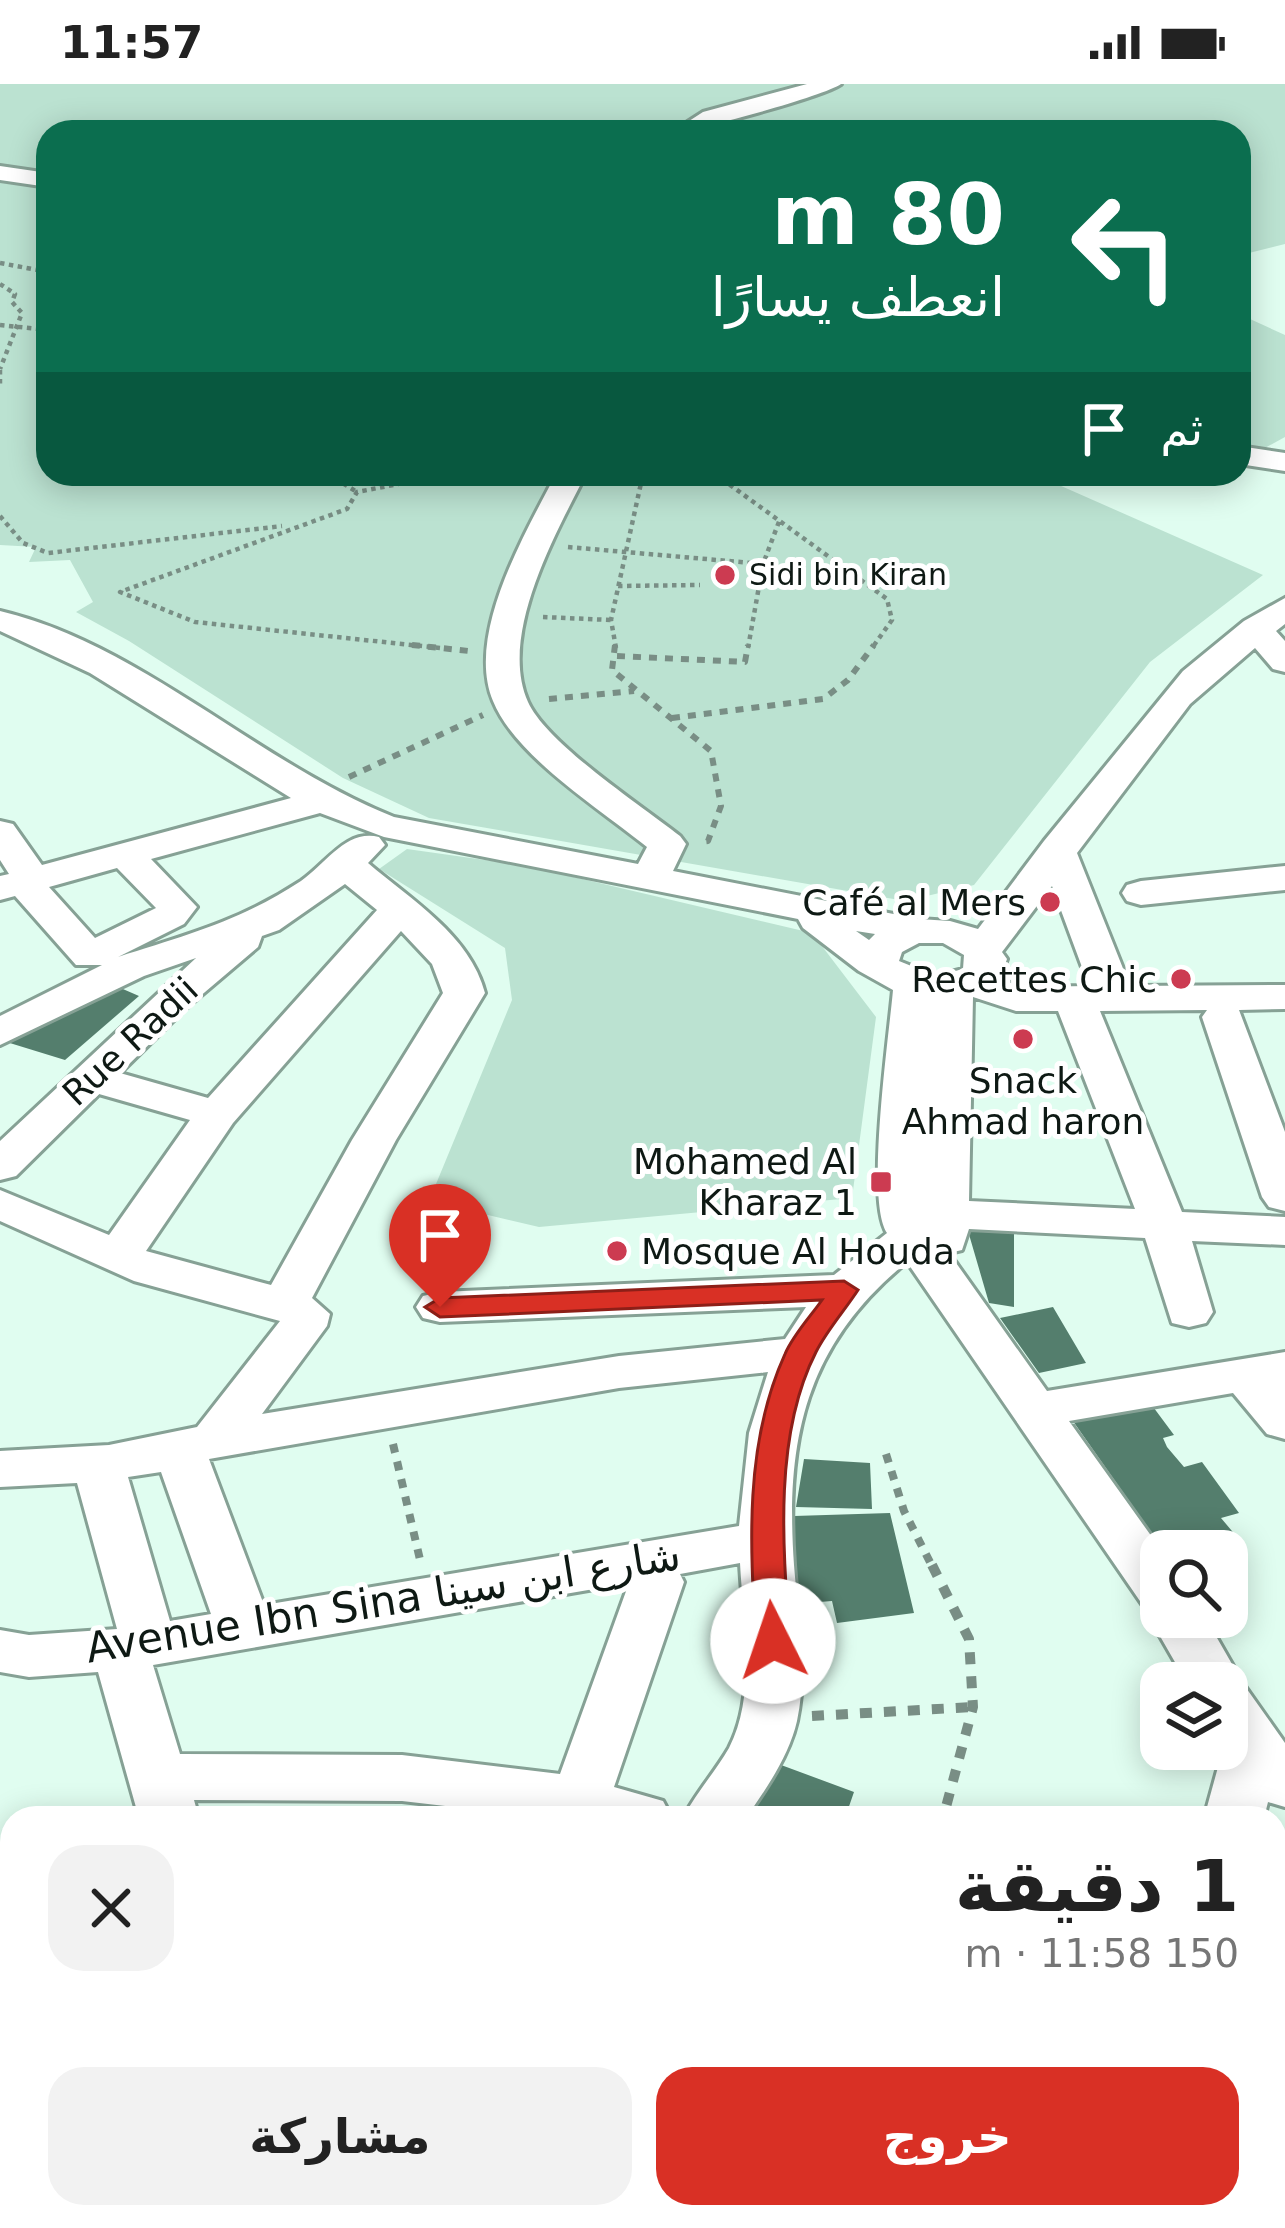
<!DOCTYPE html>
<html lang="ar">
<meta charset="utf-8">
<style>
body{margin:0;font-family:"DejaVu Sans",Cairo,sans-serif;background:#f2f2f2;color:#222;direction:rtl;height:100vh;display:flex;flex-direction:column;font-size:45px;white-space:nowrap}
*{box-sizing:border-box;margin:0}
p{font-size:39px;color:#767676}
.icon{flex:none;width:66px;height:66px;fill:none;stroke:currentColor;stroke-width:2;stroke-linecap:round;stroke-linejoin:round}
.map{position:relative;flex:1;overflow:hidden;direction:ltr}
.details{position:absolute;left:0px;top:1722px;width:1287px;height:423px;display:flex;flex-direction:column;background:#fff;border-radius:36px 36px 0 0;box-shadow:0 6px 30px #0003;direction:rtl}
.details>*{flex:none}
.top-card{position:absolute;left:36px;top:36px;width:1215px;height:366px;border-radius:36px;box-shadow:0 6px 30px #0003;direction:rtl;background:#0b6e4f;color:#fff;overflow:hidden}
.tools{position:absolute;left:1140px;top:1446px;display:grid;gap:24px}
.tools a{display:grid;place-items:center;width:108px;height:108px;border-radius:24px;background:#fff;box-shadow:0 6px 30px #0003;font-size:60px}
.pin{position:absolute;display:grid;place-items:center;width:102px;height:102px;color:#fff;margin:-123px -51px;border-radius:50% 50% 50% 0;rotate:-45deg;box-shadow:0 0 12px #0007}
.pin .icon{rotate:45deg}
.me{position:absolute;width:132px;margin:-66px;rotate:356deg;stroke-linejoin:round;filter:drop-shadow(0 0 9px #0008)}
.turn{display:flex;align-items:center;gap:42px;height:252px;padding:0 48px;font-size:54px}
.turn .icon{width:156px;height:156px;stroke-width:2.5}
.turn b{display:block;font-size:84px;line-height:102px}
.then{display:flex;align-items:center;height:114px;padding:0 48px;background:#0003;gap:24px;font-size:45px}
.round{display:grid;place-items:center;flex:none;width:126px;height:126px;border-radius:36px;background:#f2f2f2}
.overview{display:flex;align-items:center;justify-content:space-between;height:204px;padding:0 48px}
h1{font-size:72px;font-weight:700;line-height:90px}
.action{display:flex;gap:24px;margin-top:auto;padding:24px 48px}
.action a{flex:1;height:138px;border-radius:36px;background:#d93025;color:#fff;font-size:48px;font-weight:700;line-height:138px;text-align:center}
.action a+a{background:#f2f2f2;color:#222}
.status{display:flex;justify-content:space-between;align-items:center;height:84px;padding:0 60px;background:#fff;direction:ltr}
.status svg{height:33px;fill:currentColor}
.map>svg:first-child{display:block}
.green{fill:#bbe2d1}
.building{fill:#547e6d}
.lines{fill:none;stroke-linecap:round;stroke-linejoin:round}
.minor-casing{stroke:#86a195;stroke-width:6}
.path-far3{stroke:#798e85;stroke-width:4.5;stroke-dasharray:4.5 4.5;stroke-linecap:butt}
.path-far2{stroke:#798e85;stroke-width:6;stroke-dasharray:8 8;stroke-linecap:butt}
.path-far1{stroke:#798e85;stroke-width:8;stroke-dasharray:9 9;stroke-linecap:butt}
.path{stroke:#798e85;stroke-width:10;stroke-dasharray:12 12;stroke-linecap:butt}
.minor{fill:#fff;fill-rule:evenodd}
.route{fill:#d93025;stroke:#8d1f18;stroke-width:3}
.poi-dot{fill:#cc3b51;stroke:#fff;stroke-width:4.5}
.labels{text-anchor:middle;stroke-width:10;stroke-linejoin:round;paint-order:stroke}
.far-poi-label{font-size:30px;fill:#0e1914;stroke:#fff;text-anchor:start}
.poi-label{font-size:36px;fill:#0e1914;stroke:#fff;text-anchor:end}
.street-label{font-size:36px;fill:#0e1914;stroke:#fff}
.near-street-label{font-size:42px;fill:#0e1914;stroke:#fff}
</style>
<div class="status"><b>11:57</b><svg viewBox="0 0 49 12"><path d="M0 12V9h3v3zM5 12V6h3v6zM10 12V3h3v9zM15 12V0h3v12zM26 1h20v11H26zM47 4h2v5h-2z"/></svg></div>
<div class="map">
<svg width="1285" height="2144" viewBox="0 0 1285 2144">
<rect width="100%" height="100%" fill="#e0fdf0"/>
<!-- green -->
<path class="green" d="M0,0H1285V160L1249,169L1250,235L1285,251V353L1263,365L1239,360V48H48V390H1034L1263,491L1150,578L974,801L905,817L429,734L343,694L129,557L76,528L93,518L70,476L29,478L36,463L0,461Z
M407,765L527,782L812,849L876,933L852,1114L539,1143L429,1117L512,916L505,864L379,785Z"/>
<!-- building -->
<path class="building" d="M109,899L139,912L65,976L0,956Z
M968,1147L1014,1149V1223L989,1219Z
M1053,1223L1086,1279L1039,1289L1000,1234Z
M1148,1316L1174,1351L1163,1354L1167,1363L1184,1383L1202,1378L1239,1429L1221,1434L1237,1453L1164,1467L1068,1330Z
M804,1375L870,1379L872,1425L796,1423Z
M890,1429L914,1529L837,1539L832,1517L795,1520L794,1432Z
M773,1678L854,1708L845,1734H747L737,1730Z
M1285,1852V2144H1128L1131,2133H1275V1858Z
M586,2133H754L750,2144H613Z
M802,2133H900L895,2144H798Z"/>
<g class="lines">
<!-- minor casing -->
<g class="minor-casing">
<path id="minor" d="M807,0H841C824,12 694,48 672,48L703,28Z
M0,82L48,89V103L0,96Z
M1239,362L1285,369V387L1239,380Z
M556,390H586C556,449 498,551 528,618C547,660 642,722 680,752L686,760L673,787L919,835L950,837L978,845L1044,757L1183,587L1244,537L1285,514V540L1276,547L1285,557V588L1273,585L1255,564L1190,620L1077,769L1130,902L1285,901V925L1239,926L1285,1048V1127L1269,1123L1262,1113L1202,933L1207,926L1100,927L1182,1128L1285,1133V1161L1192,1157L1213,1228L1206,1239L1189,1243L1172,1239L1145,1154L969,1145L962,1166L949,1169L1047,1307L1285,1268V1355L1267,1350L1233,1309L1069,1337L1162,1467L1161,1533H1205L1244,1601L1285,1659V1723L1268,1718L1264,1734H1204L1223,1665H1227V1599H1187L1149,1533L1154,1524L1142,1520L907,1178C806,1260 785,1355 794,1481C798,1533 808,1586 797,1637C789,1672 766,1705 746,1734H683C696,1709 715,1688 729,1664C757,1610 743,1538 740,1479L680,1490L684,1498L614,1703L663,1717L672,1734H549L402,1717L194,1716L199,1734H139L98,1588L29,1593L0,1588V1546L29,1551L117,1545L77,1399L0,1403V1367L109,1361L197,1343L280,1237L134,1197L0,1137V1106L109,1151L190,1036L99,1010L16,1092L0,1096V1057L196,874L144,892L0,961V932L102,881H76L15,812L0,816V792L9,790L0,776V737L13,740L42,781L291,714L90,589L0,547V527C141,560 258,679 394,733L638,780L647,763C600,725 515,672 493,617C465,550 526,448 556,390ZM320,729L384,753L798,835L803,844L859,887L893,906C889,952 865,1117 887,1149L834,1191L440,1208L423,1212L416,1223L423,1234L440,1238L806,1223L785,1255L619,1272L262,1330L327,1242L330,1230L312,1214L396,1056L485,909C470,851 411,816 368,779L385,761L379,753C346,745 327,779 301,797C240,837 187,851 118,873L184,840L197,823L151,775ZM117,784L156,824L95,854L49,803ZM345,800L377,826L208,1014L120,989L185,925L258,863L262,852L279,846ZM1052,802L1089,902L1021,903L1000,895L1007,875L1002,868ZM401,847L432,880L443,909L352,1056L271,1201L146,1167L233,1039ZM856,847L875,850L869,856ZM943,859L964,871L963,885L936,892L899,877L902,868L919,859ZM973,913L1016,927H1058L1135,1125L969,1117ZM768,1288L749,1349L739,1442L264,1521L209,1375L619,1304ZM161,1388L211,1530L170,1537L128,1393ZM629,1499L560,1690L402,1671L180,1670L153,1581Z
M1285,782V806L1141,821L1127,817L1122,809L1127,801L1141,797Z
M1285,1805V1855L1275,1856V1806Z
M429,2133H501L496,2144H424Z
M1063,2133H1133L1129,2144H1059Z"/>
</g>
<!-- path-far3 -->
<path class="path-far3" d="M0,179L48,188
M0,200L15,210L12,218L22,229L0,285
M0,241L48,246
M0,286V301
M328,390L357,408
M677,390L716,393
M715,390L887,515L892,536L872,564
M0,432L23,459L48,469L282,442
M568,463L763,480
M618,502L700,501
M543,533L611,536
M440,564L195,538L120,508L347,425L357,408L450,390
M616,564L611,536L643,390
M748,564L763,480L780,435"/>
<!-- path-far2 -->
<path class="path-far2" d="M412,561L469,567
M615,561L612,586L711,667L721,722L708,757L699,758
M617,572L745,578L748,561
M549,615L634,607
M672,634L823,615L848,596L874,561
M349,693L483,631"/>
<!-- path-far1 -->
<path class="path-far1" d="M393,1360L421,1480
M886,1370L904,1427L933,1484"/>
<!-- path -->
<path class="path" d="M932,1481L969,1555L973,1623L943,1734
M812,1632L973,1623
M775,2144L780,2133"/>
<!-- minor -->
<use href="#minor" class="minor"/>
</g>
<!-- route -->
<path class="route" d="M844,1197L858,1206C845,1226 827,1246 816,1268C773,1352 783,1466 790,1557L785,1566L773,1569L761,1566L756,1557C750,1461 744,1360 785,1270C793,1251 810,1233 822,1216L440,1233L425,1223L440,1214Z"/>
<!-- markers -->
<g class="poi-dot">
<circle cx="725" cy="491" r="12"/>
<circle cx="1050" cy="818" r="12"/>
<circle cx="1181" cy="895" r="12"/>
<circle cx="1023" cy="955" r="12"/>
<rect x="869" y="1086" width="24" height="24" rx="6"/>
<circle cx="617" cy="1167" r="12"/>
</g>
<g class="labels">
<!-- far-poi labels -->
<g class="far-poi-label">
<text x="749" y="501">Sidi bin Kiran</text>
</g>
<!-- poi labels -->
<g class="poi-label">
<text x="1026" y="831">Café al Mers</text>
<text x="1157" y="908">Recettes Chic</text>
<text x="1023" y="1009" text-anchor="middle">Snack<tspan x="1023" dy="41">Ahmad haron</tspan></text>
<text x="857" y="1090">Mohamed Al<tspan x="857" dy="41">Kharaz 1</tspan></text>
<text x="641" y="1180" text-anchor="start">Mosque Al Houda</text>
</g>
<!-- street labels -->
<g class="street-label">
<text transform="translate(130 957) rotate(-43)" y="13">Rue Radii</text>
</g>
<!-- near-street labels -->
<g class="near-street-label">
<text transform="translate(383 1517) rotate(-9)" y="15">Avenue Ibn Sina شارع ابن سينا</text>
</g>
</g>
</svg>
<div class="tools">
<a><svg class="icon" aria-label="search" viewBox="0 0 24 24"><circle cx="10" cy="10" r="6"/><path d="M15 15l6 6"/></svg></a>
<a><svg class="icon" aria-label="layers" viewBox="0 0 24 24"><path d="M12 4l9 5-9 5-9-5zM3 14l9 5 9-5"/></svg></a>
</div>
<div class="pin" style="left:440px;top:1223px;background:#d93025"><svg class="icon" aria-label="arrive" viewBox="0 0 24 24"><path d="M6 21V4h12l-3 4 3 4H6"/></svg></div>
<svg class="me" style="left:773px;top:1557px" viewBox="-20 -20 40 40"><circle r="19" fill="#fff"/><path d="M0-13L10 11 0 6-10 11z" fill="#d93025"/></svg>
<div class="top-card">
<div class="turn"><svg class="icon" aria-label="left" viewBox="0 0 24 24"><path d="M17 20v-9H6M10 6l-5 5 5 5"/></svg><div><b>80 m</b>انعطف يسارًا</div></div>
<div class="then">ثم<svg class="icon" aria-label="arrive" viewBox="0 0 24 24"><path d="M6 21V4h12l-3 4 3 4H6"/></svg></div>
</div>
<section class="details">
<div class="overview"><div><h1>1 دقيقة</h1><p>150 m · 11:58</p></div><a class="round"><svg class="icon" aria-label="close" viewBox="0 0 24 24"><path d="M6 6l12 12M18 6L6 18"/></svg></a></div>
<div class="action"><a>خروج</a><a>مشاركة</a></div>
</section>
</div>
